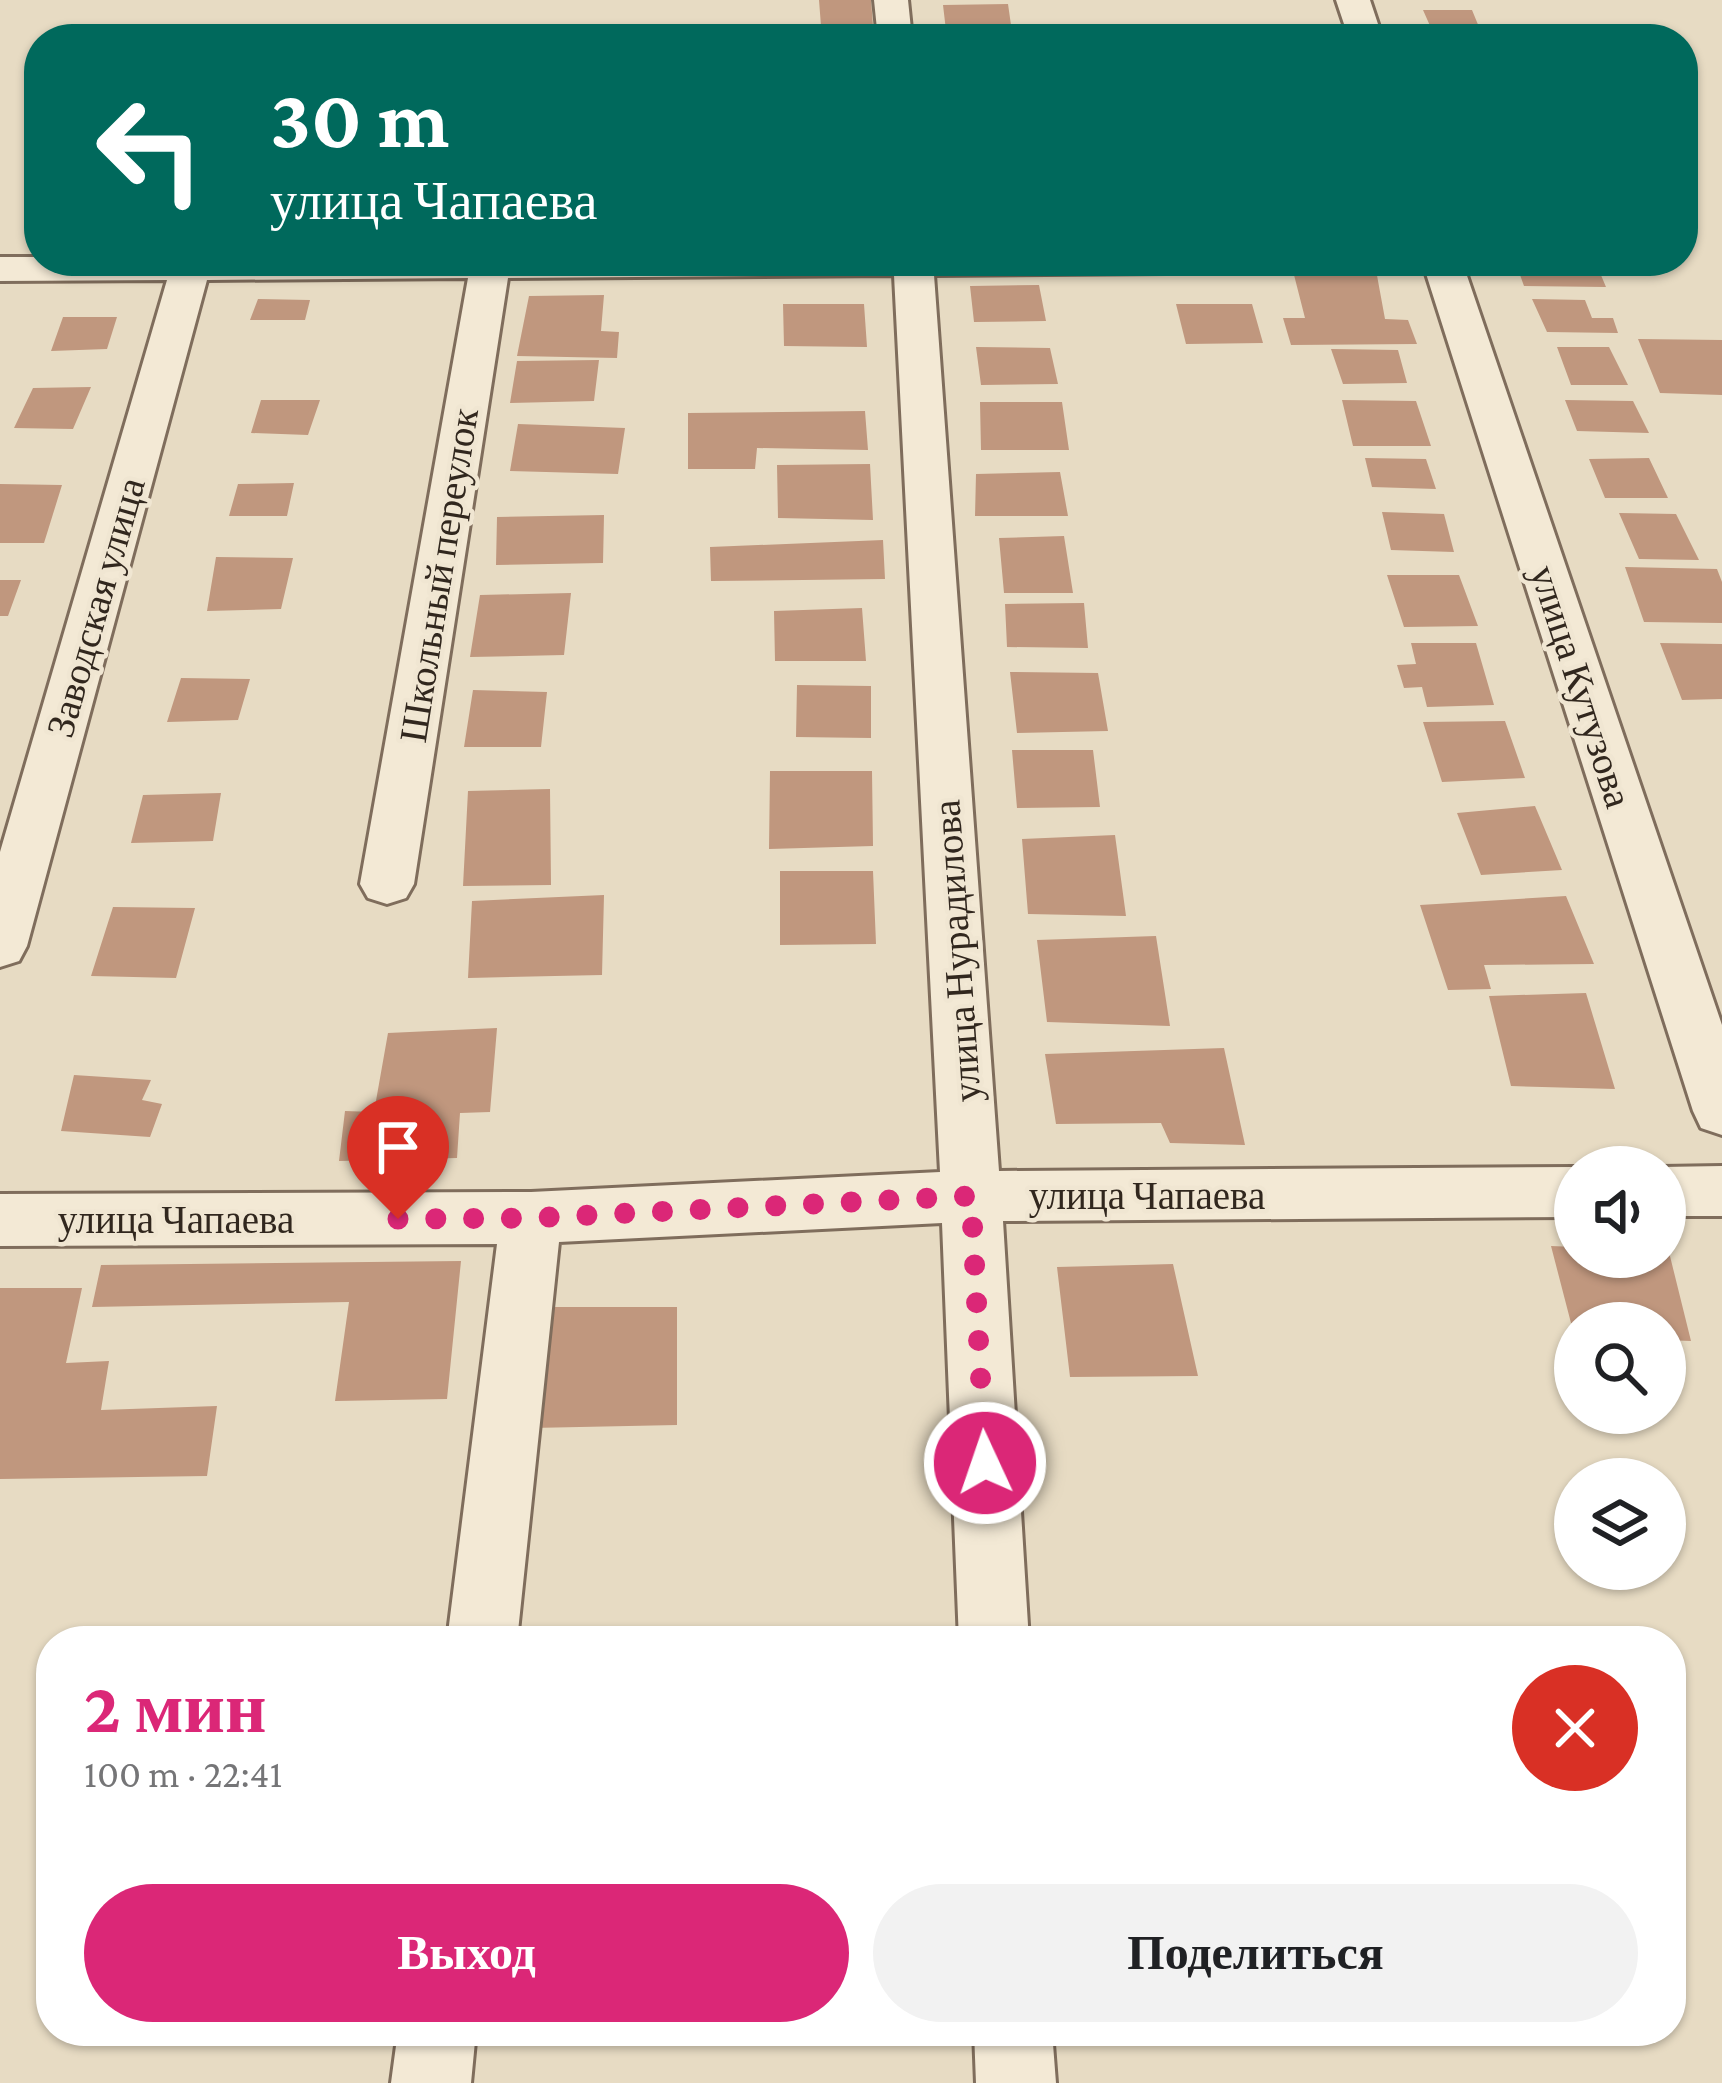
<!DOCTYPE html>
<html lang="ru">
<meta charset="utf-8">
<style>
body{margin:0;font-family:"Crimson Pro",serif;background:#f2f2f2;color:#202124;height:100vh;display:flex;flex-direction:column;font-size:45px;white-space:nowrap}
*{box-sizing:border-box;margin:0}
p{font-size:39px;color:#757577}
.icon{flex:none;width:66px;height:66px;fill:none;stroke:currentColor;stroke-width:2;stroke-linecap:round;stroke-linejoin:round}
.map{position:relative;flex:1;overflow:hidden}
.side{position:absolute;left:36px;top:1626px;width:1650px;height:420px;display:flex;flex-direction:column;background:#fff;border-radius:48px;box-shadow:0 3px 9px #0004}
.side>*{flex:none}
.top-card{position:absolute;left:24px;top:24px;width:1674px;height:252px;border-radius:48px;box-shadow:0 3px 9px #0004;background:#00695c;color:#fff;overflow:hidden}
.fabs{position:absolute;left:1554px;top:1146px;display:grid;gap:24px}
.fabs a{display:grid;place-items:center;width:132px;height:132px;border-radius:50%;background:#fff;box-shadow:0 3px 9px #0004;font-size:60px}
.pin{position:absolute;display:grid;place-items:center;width:102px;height:102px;color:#fff;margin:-123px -51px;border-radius:50% 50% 50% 0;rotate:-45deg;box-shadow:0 0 12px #0007}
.pin .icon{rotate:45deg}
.me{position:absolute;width:132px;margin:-66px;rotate:357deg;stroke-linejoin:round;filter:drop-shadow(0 0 9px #0008)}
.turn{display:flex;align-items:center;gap:42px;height:252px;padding:0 48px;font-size:54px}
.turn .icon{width:156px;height:156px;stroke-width:2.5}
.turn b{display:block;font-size:84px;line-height:102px}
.round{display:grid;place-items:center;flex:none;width:126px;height:126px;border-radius:63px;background:#f2f2f2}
.headline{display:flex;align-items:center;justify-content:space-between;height:204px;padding:0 48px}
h1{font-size:72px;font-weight:700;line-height:90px;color:#db2777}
.cta{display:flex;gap:24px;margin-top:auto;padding:24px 48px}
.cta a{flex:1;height:138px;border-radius:72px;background:#db2777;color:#fff;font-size:48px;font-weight:700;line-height:138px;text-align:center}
.cta a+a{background:#f2f2f2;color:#202124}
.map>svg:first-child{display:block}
.building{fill:#c0977e}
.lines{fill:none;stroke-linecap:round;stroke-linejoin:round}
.minor-casing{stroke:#7f6d5c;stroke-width:6}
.minor{fill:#f3e9d5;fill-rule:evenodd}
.route{stroke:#db2777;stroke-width:21;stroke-dasharray:0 37.8}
.labels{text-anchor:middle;stroke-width:9;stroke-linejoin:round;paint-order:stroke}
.street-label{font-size:39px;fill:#31271e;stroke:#f0e6d2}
</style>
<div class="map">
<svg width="1722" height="2083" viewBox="0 0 1722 2083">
<rect width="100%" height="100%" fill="#e7dbc3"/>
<!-- building -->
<path class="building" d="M819,0H871L874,39H822Z
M1008,4L1013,39H947L943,5Z
M1423,10H1472L1479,27L1431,28Z
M1515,261H1595L1606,287L1524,286Z
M1376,270L1385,319L1408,320L1417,344L1291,345L1283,318H1305L1293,271Z
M1039,285L1046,321L974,322L970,286Z
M604,295L601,331L619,332L617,358L517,356L529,296Z
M258,299L310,300L305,320H250Z
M1532,299L1585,300L1592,318H1613L1618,333L1547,332Z
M783,304H864L867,347L784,346Z
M1176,304H1252L1263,343L1186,344Z
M63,317H117L107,349L51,351Z
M1638,339L1722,340V395L1660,393Z
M976,347L1050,348L1058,384L981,385Z
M1557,347H1609L1628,385H1571Z
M1331,349L1398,350L1407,383L1343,384Z
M599,360L594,401L510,403L517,361Z
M91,387L73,429L14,428L33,388Z
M261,400H320L308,435L251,433Z
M1342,400L1416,401L1431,446H1353Z
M1565,400L1633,401L1649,433L1577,431Z
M980,402H1062L1069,450H981Z
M865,411L868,450L757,448L755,469H688V413Z
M518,424L625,428L618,474L510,471Z
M1365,458L1426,459L1436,489L1372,487Z
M1649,458L1668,498H1605L1589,459Z
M870,464L873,520L778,518L777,465Z
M1060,472L1068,516H975L976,474Z
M294,483L287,516H229L238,484Z
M0,484L62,485L44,543H0Z
M1382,512L1444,514L1454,552L1391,550Z
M1619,513L1676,514L1699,560L1639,559Z
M604,515L603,563L496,565L497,517Z
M1064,536L1073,593H1004L999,538Z
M883,540L885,579L711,581L710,547Z
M216,557L293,558L281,609L207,611Z
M1625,567L1717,569L1722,582V623L1644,622Z
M1387,575H1459L1478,626L1404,627Z
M0,580H21L8,616H0Z
M571,593L564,655L470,657L480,595Z
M1084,603L1088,648L1007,647L1005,604Z
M862,608L866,661H775L774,611Z
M1411,643H1476L1494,705L1427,707L1422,687L1404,688L1397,665L1416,664Z
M1660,643L1722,644V699L1682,700Z
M1010,672L1098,673L1108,731L1017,733Z
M181,678L250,679L238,720L167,722Z
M797,685L871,686V738L796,737Z
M473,690L547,692L541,747H464Z
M1505,721L1525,778L1442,782L1423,722Z
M1012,750H1093L1100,807L1017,808Z
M770,771H872L873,846L769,849Z
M550,789L551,885L463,886L468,791Z
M221,793L213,841L131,843L143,795Z
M1535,806L1562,870L1481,875L1457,813Z
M1115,835L1126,916L1028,914L1022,839Z
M780,871H873L876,944L780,945Z
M604,895L602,975L468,978L472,901Z
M1566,896L1594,964L1484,965L1491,989L1448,990L1420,905Z
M113,907L195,908L176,978L91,976Z
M1156,936L1170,1026L1047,1022L1037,940Z
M1586,993L1615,1089L1511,1086L1489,996Z
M497,1028L490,1112L460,1113L457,1158L339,1161L345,1111L374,1112L388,1033Z
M1224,1048L1245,1145L1170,1143L1161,1123L1056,1124L1045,1054Z
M74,1075L151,1080L142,1100L162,1104L150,1137L61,1131Z
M1667,1244L1691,1341L1665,1340V1323H1571L1551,1246L1575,1247V1257H1665Z
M461,1261L447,1399L335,1401L349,1302L92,1307L101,1265Z
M1173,1264L1198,1376L1070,1377L1057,1267Z
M0,1288H82L66,1363L109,1361L101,1410L217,1406L207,1476L0,1479Z
M545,1307H677V1425L531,1428Z"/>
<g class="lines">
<!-- minor casing -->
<g class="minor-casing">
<path id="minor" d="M874,0H908L912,39H878Z
M1336,0H1370L1383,39H1349Z
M0,257H39V261H1186L1180,269L1166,273L934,275L999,1171L1575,1167V1217L1003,1221L1029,1641H959L942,1223L559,1242L517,1641H447L497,1244L0,1246V1194L531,1192L940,1172L894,275L508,278L414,884L406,898L387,904L368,898L360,884L468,278L207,280L27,946L19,961L0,967V852L167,280L0,281Z
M1422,261H1462L1722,1025V1135L1701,1128L1693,1111Z
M1722,1166V1216H1665L1662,1167Z
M398,2031H476L471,2083H391Z
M974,2031H1052L1056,2083H976Z"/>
</g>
<!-- minor -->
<use href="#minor" class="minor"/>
</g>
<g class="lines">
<!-- route -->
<path class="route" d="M398,1219L531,1218L971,1196L985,1463"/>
</g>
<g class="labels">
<!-- street labels -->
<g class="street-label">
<text transform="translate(438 575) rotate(-81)" y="14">Школьный переулок</text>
<text transform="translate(95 607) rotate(-74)" y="14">Заводская улица</text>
<text transform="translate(1582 686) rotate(72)" y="14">улица Кутузова</text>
<text transform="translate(956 951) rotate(-94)" y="14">улица Нурадилова</text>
<text x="1147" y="1209">улица Чапаева</text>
<text x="176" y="1233">улица Чапаева</text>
</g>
</g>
</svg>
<div class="fabs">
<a><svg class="icon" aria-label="sound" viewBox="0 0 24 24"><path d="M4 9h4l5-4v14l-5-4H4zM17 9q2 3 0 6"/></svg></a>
<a><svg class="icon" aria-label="search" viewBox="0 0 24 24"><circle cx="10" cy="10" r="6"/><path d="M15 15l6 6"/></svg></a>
<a><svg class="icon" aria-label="layers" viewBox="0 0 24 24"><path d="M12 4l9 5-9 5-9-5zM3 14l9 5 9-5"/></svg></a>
</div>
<div class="pin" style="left:398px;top:1219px;background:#d93025"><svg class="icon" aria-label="arrive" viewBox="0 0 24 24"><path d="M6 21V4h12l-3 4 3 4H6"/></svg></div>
<svg class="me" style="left:985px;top:1463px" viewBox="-20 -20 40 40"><circle r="17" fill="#db2777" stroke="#fff" stroke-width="3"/><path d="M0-11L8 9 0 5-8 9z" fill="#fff"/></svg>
<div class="top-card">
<div class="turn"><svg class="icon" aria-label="left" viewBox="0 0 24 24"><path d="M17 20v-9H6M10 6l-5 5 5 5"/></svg><div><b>30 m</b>улица Чапаева</div></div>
</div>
<section class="side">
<div class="headline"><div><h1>2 мин</h1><p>100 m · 22:41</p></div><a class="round" style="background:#d93025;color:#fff"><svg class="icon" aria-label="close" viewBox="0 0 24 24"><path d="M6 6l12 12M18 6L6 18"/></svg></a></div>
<div class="cta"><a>Выход</a><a>Поделиться</a></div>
</section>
</div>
